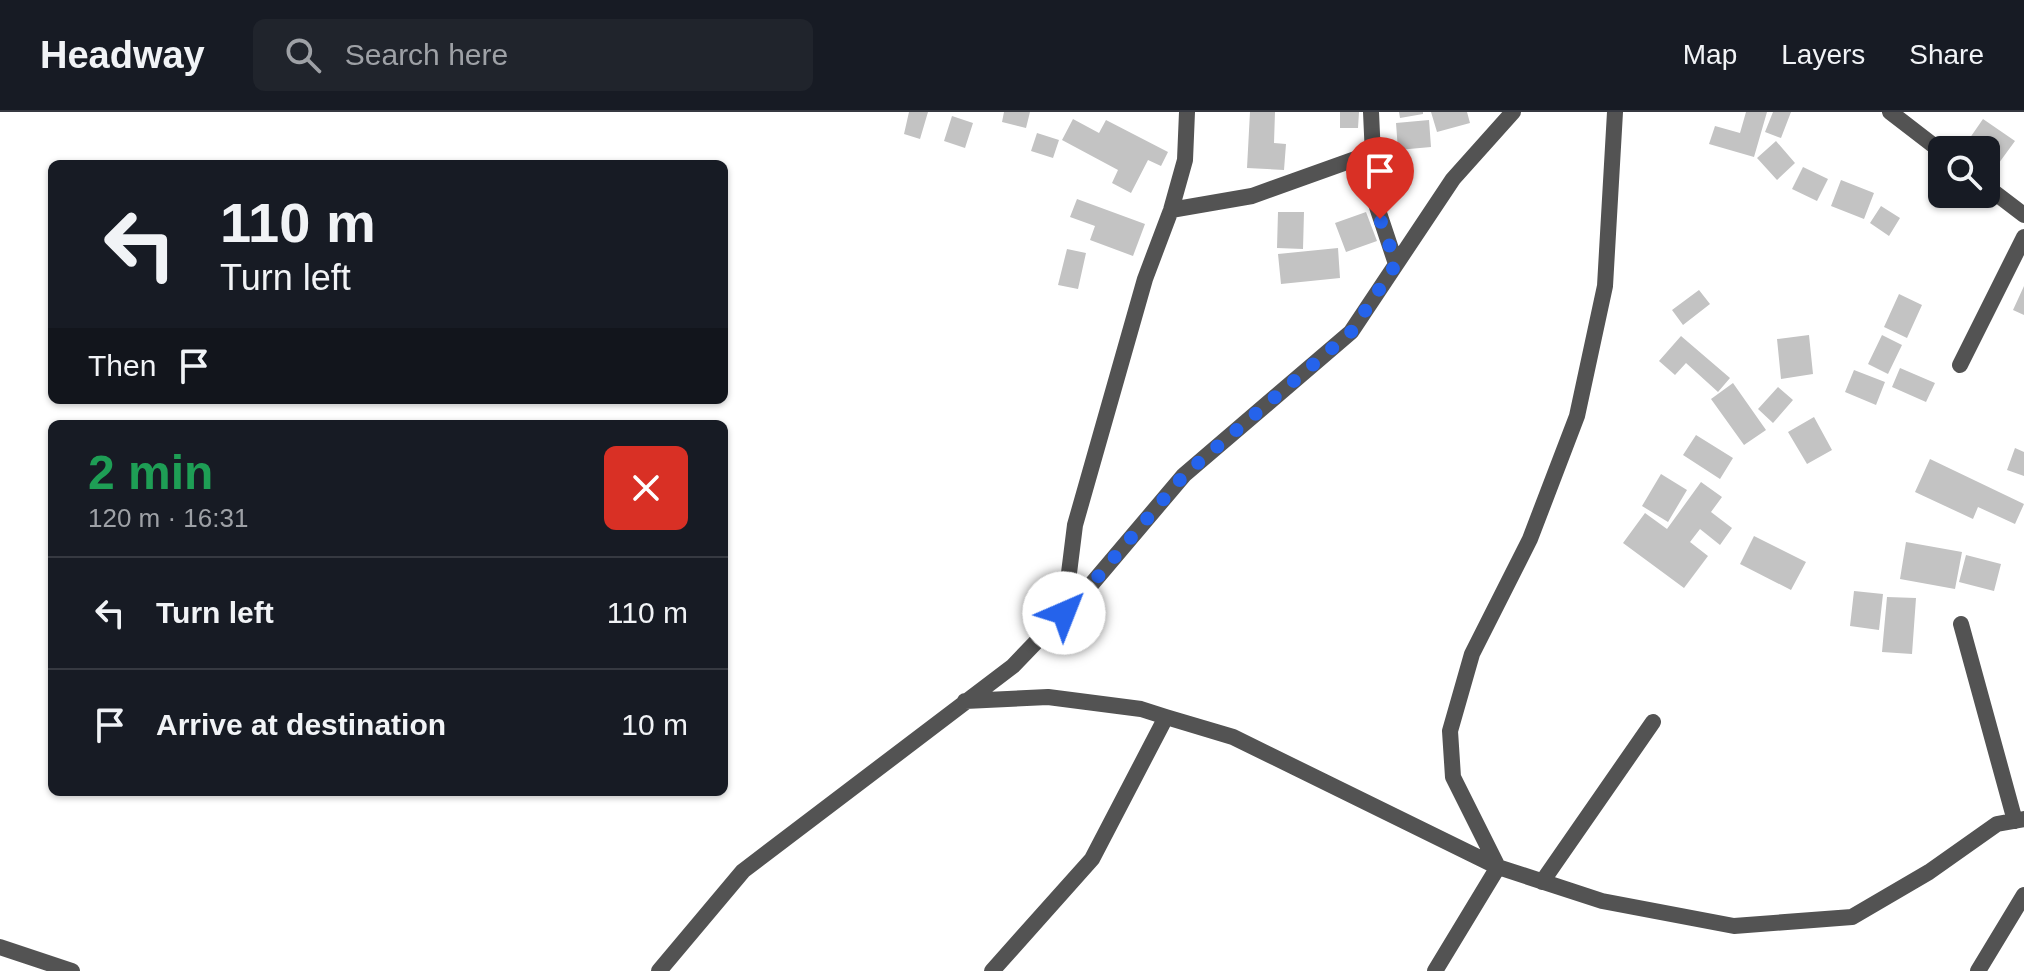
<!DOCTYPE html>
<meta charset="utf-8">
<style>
body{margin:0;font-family:Arial,sans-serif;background:#20242c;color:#f1f3f6;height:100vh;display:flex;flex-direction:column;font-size:30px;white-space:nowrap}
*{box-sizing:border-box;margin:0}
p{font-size:26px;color:#9ea1a6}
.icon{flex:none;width:44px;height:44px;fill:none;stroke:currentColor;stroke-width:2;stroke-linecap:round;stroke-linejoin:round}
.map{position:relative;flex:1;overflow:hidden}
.drawer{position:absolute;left:48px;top:308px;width:680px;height:376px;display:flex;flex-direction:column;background:#171b24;border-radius:12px;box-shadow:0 2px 6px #0004}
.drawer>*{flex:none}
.top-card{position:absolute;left:48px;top:48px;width:680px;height:244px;border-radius:12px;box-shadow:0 2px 6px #0004;background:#171b24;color:#f1f3f6;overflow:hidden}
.fabs{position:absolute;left:1928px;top:24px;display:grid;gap:16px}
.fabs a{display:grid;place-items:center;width:72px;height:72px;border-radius:12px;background:#171b24;box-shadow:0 2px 6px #0004;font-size:40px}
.pin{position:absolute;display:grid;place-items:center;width:68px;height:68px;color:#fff;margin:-82px -34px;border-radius:50% 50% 50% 0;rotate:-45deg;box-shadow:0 0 8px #0007}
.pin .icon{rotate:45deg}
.me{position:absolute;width:88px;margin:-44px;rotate:44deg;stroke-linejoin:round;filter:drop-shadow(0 0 6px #0008)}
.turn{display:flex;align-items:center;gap:28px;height:168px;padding:0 40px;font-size:36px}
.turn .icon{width:104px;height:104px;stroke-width:2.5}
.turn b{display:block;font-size:56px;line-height:68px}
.then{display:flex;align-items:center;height:76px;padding:0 40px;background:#0003;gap:16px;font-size:30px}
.round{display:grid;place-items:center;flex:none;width:84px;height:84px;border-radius:12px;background:#20242c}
.head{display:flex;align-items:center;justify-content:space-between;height:136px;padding:0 40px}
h1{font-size:48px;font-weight:700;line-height:60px;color:#1e9e55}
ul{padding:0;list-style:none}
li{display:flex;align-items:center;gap:24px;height:112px;padding:0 40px;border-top:2px solid #363941}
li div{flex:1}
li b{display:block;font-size:30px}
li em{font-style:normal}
header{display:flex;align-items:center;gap:48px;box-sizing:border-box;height:112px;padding:0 40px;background:#171b24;border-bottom:2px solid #363941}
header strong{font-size:38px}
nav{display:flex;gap:44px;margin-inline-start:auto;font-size:28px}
.search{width:560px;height:72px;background:#20242c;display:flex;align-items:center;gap:20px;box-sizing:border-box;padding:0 28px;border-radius:12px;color:#9ea1a6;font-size:30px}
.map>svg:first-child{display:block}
.building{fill:#c3c3c3}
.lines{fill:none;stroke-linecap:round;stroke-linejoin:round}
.street{stroke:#535353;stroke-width:16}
.route{stroke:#2563eb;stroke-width:14;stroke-dasharray:0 25.2}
</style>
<header>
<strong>Headway</strong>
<div class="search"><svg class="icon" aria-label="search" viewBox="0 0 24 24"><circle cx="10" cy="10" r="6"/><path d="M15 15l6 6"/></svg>Search here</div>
<nav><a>Map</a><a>Layers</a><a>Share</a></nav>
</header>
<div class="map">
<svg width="2024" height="859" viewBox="0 0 2024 859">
<rect width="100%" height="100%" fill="#fff"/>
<!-- building -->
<path class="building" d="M909,0H928L920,27L904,22Z
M1004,0H1030L1026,16L1002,10Z
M1250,0H1275L1274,31L1286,32L1284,58L1247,56Z
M1340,0H1359L1358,16H1340Z
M1399,0H1423V2L1400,6Z
M1431,0H1467L1470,11L1437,20Z
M1746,0H1767L1754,45L1709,32L1715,14L1740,21Z
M1773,0H1791L1781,26L1765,20Z
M952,4L973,11L965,36L944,29Z
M1073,7L1099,21L1106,8L1168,40L1161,54L1148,48L1131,81L1112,71L1118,58L1062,28Z
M1983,7L2015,29L1996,55L1986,48V38H1972L1965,33Z
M1429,8L1431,35L1398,38L1396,11Z
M1037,21L1059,28L1053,46L1031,39Z
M1776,29L1795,51L1777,68L1757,46Z
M1803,55L1828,67L1817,89L1792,77Z
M1942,65V82H1954L1946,96L1930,87Z
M1841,68L1874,81L1864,107L1831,94Z
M1077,87L1145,112L1133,144L1090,128L1095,114L1070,105Z
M1881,94L1900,106L1889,124L1870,111Z
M1278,100H1304L1303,137L1277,136Z
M1366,100L1377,129L1346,140L1335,111Z
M1338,136L1340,166L1281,172L1278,142Z
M1067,137L1086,141L1078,177L1058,173Z
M2024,174V203L2013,198Z
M1699,178L1710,192L1683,213L1672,198Z
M1899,182L1922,193L1907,226L1884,215Z
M1809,223L1813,262L1781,267L1777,227Z
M1882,223L1902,233L1888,262L1868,252Z
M1681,224L1730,266L1718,280L1686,251L1675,263L1659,249Z
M1900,256L1935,271L1926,290L1892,275Z
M1854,258L1885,270L1876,293L1845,280Z
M1733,271L1766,318L1744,333L1711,287Z
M1778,275L1793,288L1773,311L1758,297Z
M1814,305L1832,338L1807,352L1788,320Z
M1696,323L1733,346L1720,367L1683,343Z
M2015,336L2024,340V364L2007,358Z
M1930,347L2024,392L2015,412L1978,395L1973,407L1915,380Z
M1661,362L1687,378L1668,410L1642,394Z
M1701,370L1722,385L1711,400L1732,416L1720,433L1700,417L1690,430L1708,444L1684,476L1623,431L1645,401L1667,417Z
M1754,424L1806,450L1791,478L1740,452Z
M1906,430L1962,440L1955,477L1900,467Z
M1966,443L2001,452L1994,479L1959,470Z
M1854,479L1883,482L1879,518L1850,514Z
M1887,485L1916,486L1912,542L1882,540Z"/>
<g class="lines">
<!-- street -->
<path class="street" d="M1371,0L1375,89L1396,152
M1890,0L1942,40
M1986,74L2024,103
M1171,98L1252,84L1372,41
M1960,253L2024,125
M1064,501L1075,413L1145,167L1171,98L1185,48L1187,0
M1961,512L2015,709
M965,589L1048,585L1141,597L1166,605L1233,625L1498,755L1602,789L1734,814L1852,805L1929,760L1997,712L2024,707
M1542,770L1653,610
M0,835L72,859
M659,859L743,759L1013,554L1090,474L1184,363L1351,220L1453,67L1513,0
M992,859L1092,747L1166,605
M1435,859L1498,755L1453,665L1450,619L1472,542L1530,427L1577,304L1605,174L1615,0
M1978,859L2024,783"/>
</g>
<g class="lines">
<!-- route -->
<path class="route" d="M1064,501L1090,474L1184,363L1351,220L1396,152L1380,107"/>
</g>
</svg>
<div class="fabs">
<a><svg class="icon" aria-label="search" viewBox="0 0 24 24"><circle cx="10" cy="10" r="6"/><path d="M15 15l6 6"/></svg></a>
</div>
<div class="pin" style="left:1380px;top:107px;background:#d93025"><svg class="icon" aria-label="arrive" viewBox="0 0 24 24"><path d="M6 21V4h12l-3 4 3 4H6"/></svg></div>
<svg class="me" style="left:1064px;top:501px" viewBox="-20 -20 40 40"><circle r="19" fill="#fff"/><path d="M0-13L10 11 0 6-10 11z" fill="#2563eb"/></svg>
<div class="top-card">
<div class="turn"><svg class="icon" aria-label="left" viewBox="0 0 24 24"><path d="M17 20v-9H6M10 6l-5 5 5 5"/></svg><div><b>110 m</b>Turn left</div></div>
<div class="then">Then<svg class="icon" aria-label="arrive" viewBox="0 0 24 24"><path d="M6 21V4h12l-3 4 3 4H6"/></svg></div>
</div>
<section class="drawer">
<div class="head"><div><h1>2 min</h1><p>120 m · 16:31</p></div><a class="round" style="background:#d93025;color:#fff"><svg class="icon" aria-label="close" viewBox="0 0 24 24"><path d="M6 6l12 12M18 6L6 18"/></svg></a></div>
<ul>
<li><svg class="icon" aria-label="left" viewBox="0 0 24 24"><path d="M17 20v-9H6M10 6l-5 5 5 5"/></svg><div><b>Turn left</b></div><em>110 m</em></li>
<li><svg class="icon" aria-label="arrive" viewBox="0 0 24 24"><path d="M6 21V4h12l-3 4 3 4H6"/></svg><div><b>Arrive at destination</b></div><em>10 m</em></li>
</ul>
</section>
</div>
